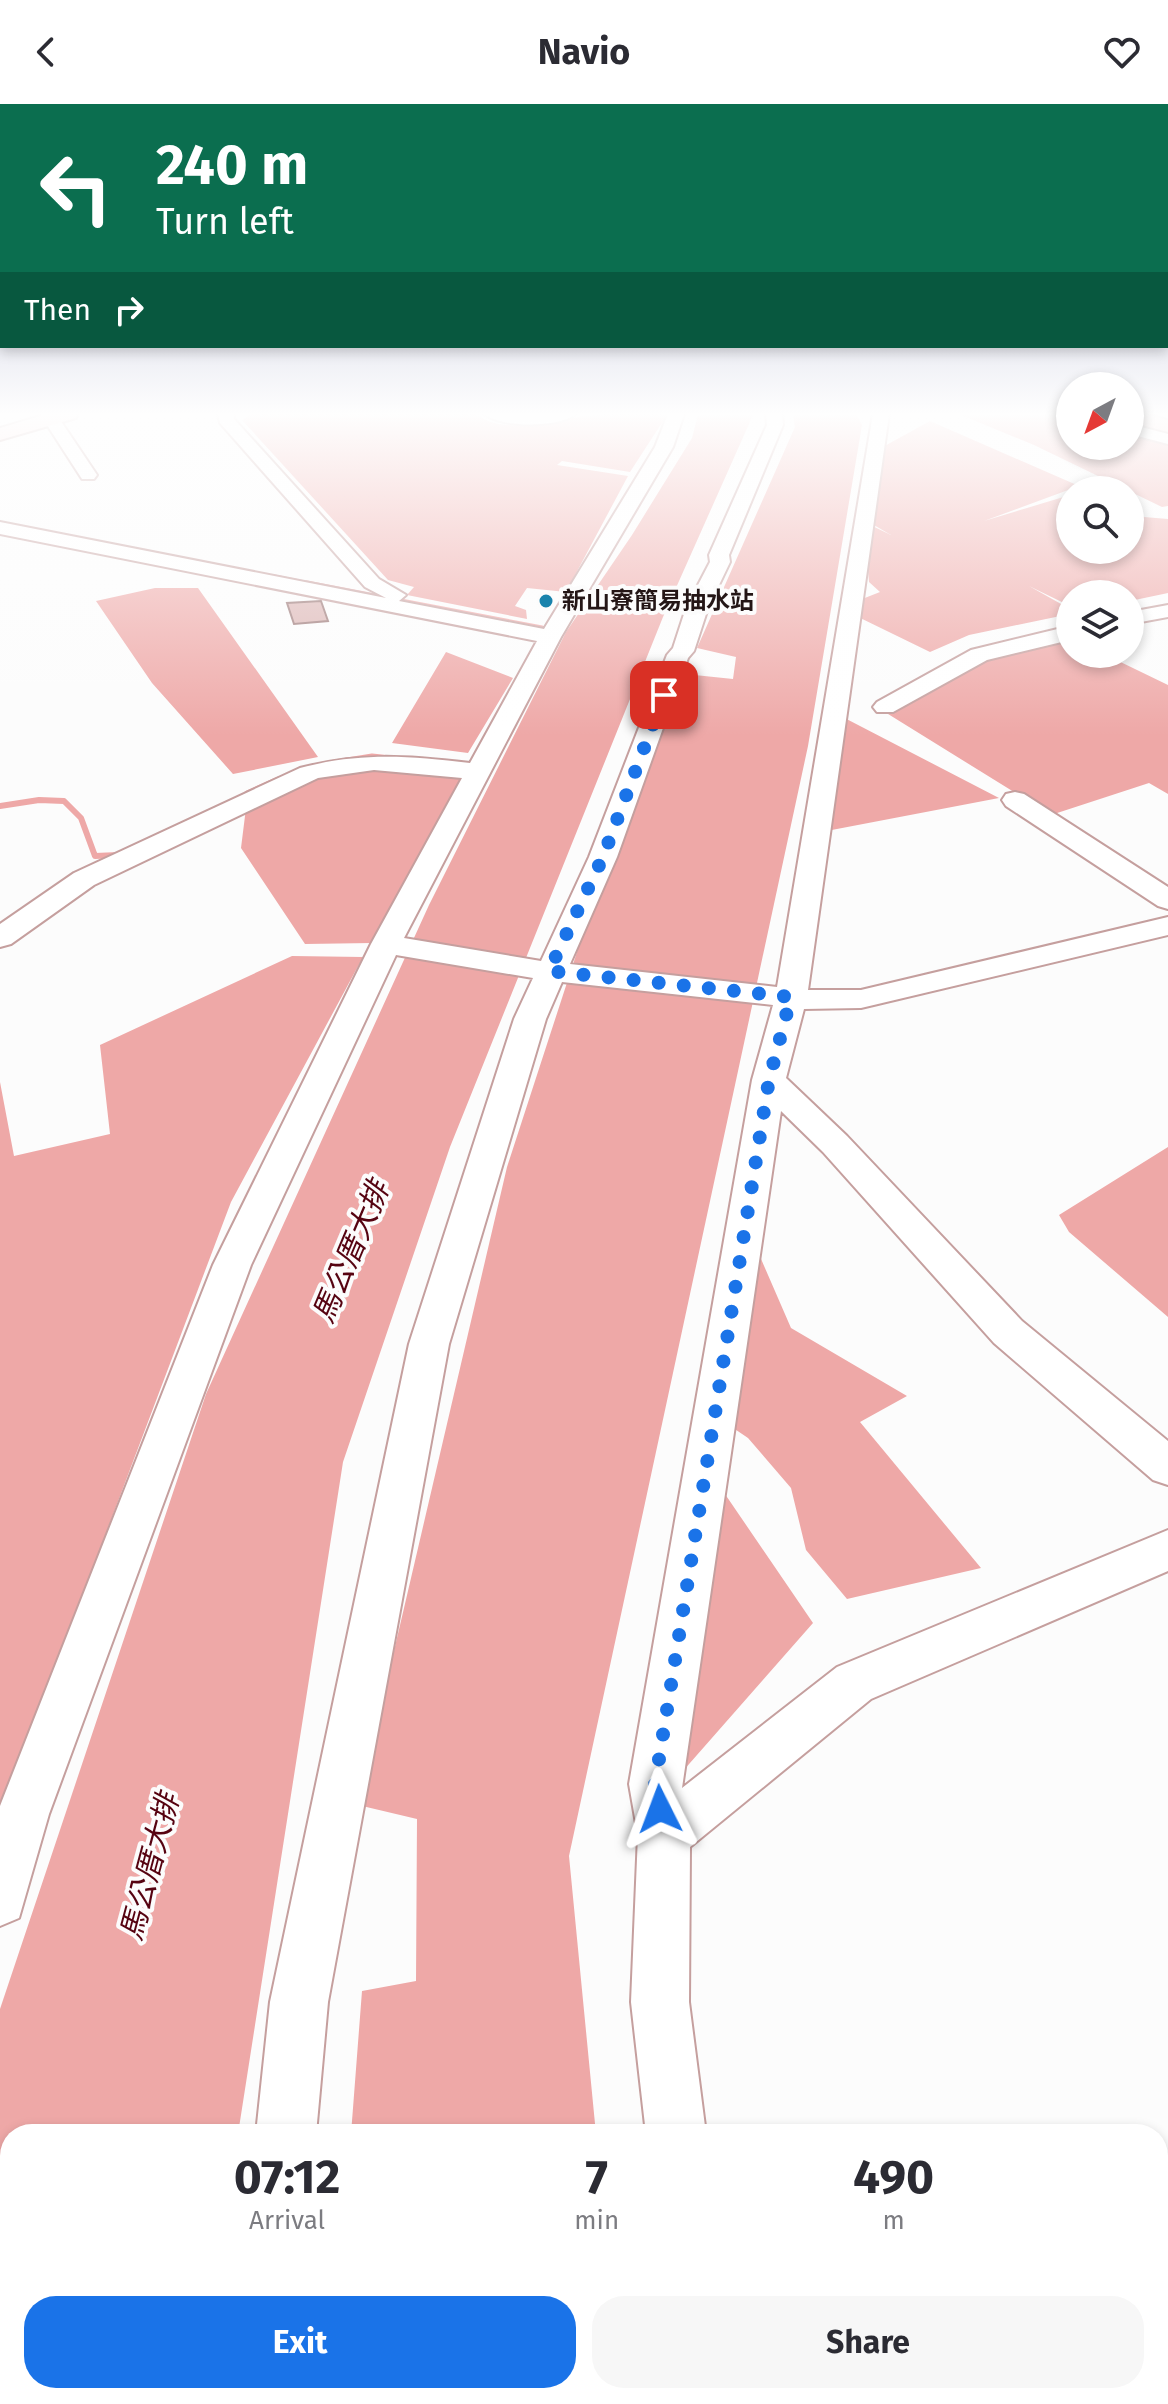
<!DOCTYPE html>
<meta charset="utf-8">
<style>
body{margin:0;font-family:"Fira Sans","Noto Sans TC",sans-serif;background:#f7f7f7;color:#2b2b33;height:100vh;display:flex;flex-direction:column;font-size:30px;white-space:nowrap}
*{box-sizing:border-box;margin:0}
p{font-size:26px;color:#7c7c81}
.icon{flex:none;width:44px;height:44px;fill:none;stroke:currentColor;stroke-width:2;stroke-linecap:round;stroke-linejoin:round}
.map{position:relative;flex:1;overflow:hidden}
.drawer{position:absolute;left:0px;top:2020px;width:1168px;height:280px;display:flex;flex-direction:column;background:#fff;border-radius:32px 32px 0 0;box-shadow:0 4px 12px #0003}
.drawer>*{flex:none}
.banner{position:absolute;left:0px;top:0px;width:1168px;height:244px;box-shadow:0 4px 12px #0003;background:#0b6e4f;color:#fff;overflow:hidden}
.needle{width:52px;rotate:221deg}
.fabs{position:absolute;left:1056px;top:268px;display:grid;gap:16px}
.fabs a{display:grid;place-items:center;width:88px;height:88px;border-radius:50%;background:#fff;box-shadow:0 4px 12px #0003;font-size:40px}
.pin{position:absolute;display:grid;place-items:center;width:68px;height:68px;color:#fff;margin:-34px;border-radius:16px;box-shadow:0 4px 12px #0006}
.me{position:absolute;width:88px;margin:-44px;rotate:357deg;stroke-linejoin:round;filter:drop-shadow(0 0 6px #0008)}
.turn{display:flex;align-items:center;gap:28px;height:168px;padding:0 24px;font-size:36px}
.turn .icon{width:104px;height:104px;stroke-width:2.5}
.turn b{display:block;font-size:56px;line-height:68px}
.then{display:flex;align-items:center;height:76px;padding:0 24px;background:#0003;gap:16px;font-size:30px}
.eta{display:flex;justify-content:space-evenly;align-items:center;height:136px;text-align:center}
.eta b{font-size:48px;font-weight:700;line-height:56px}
.primary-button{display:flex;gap:16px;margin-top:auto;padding:16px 24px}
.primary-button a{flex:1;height:92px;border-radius:32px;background:#1a73e8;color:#fff;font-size:32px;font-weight:700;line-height:92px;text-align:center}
.primary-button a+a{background:#f7f7f7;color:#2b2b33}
header{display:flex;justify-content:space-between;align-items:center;height:104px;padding:0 24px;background:#fff;font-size:36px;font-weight:700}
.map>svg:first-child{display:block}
.water{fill:#eea8a7}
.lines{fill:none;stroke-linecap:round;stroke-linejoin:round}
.stream-far2{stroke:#eea8a7;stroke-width:4}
.stream-far1{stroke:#eea8a7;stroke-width:5}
.stream{stroke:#eea8a7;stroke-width:6}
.building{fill:#dbb4b3;stroke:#9a7675;stroke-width:2}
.minor-casing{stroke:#c59f9e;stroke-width:4}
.major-casing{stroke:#af8584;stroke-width:4}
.highway-casing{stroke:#af8584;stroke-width:4}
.minor{fill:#fff;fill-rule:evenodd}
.major{fill:#fcdad9;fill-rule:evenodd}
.highway{fill:#fac1c0;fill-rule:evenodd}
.route{stroke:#1a73e8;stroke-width:14;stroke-dasharray:0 25.2}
.poi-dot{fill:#1983ac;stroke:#fcfcfc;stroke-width:3}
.labels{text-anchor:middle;stroke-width:8;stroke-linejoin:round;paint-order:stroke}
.far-poi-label{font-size:24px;font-weight:bold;fill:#241616;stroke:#fcfcfc;text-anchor:start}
.water-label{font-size:30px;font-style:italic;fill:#560311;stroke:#fcfcfc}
</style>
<header><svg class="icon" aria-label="back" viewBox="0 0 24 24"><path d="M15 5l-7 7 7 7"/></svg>Navio<svg class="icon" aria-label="heart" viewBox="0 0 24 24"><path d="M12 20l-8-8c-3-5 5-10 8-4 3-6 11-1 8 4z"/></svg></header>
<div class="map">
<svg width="1168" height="2300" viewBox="0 0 1168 2300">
<rect width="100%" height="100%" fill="#fcfcfc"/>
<!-- water -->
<path class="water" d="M251,310H477C503,334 565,312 598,311C621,309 644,311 667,311L630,368L562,357L557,361L628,372L566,488L527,484L515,502L526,506L527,515L407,491L414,483L388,476L242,316Z
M698,311H753L663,513L450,1043L343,1358L238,2030H10V2290H205L204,2300H0V1905L206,1290L429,801L566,528L632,431L692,334Z
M793,311H857L862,321L808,642L569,1752L596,2030H351L362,1887L416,1877L417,1715L358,1701L507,1063L604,765L685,570L733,575L736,553L697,544L795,323Z
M961,311H1070V342H1130V326L1168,336V402L1162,403L1034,341Z
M930,317L1079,382L984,417L1070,391V446H1130V407L1144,413L1168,415V489L1130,497V490H1070V502L1029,482L1070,505V510L969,531L930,548L850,509L852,499L880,488L869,478L864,418L891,431L867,417L881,344Z
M155,484H198L318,653L233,670L152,579L96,497Z
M1070,533V550H1104L1168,581V690L1149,679L1051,711L880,605L977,549Z
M446,548L513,574L468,649L392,639Z
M833,608L999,694L816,729Z
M342,660L463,673L372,839L305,840L241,744L247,696Z
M292,852L363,853L231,1098L0,1710V978L14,1052L110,1030L100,941Z
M1168,1043V1213L1069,1128L1059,1111Z
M745,1118L791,1224L907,1292L860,1318L981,1464L847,1495L806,1446L791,1384L748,1334L714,1311Z
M699,1352L813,1519L668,1684Z
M331,2290H621L622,2300H330Z"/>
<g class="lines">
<!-- stream-far2 -->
<path class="stream-far2" d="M272,472L317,481"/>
<!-- stream-far1 -->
<path class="stream-far1" d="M307,479L542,524
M329,659L372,652L391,654
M247,689L278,675"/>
<!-- stream -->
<path class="stream" d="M0,702L39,696L64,697L81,714L95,752L119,751"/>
</g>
<!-- building -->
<path class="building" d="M321,497L328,517L294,520L287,499Z"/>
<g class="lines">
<!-- minor casing -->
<g class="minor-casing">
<path id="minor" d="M40,310H56L97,371L94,375H82Z
M218,310H234V315L379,475L406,491L399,497L544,525L655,343L668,310H684L673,343L561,533L404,834L541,857L589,753L667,551L673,544L686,504L710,458L709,451L767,321L766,310H782L783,321L729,451L730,458L708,504L694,547L688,554L617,753L570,860L777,883L873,310H889L808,886H861L1168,813V831L861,904L804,905L786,974L847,1032L1022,1217L1168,1337V1381L1153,1376L994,1239L823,1048L781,1007L682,1684L837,1563L1168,1426V1467L871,1595L690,1743L689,1898L706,2030H646L631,1898L638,1731L629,1680L752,976L773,901L562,878L546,915L449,1240L328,1898L316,2030H256L270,1898L409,1240L514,915L533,874L396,851L251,1161L49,1710L19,1814L0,1822V1702L213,1161L371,840L462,674L374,666L318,674L94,781L11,840L0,843V820L74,769L300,664C361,648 408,652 470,659L537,537L0,430V418L386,494L365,483L220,319Z
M484,310H576C558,324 502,324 484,310Z
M1130,320L1168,330V340L1130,330Z
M1168,501V513L1130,520V508Z
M1070,522V536L987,556L893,608H877L873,603L877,598L971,546Z
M1015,688L1024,690L1168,783V805L1158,802L1006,702L1002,696L1006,690Z
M229,2290H297V2300H229Z
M679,2290H747L751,2300H683Z"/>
</g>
<!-- major casing -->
<g class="major-casing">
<path id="major" d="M47,310H78L76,314L0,336V324Z"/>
</g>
<!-- highway casing -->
<g class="highway-casing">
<path id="highway" d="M1130,310H1146L1168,316V328L1130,318Z"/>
</g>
<!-- minor -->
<use href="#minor" class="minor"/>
<!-- major -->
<use href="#major" class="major"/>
<!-- highway -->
<use href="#highway" class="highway"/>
</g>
<!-- sky -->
<linearGradient id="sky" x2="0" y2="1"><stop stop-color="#aaafce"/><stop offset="0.49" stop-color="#fefefe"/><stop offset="1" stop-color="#fefefe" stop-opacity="0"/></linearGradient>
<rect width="1168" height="632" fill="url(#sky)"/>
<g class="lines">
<!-- route -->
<path class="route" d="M660,1705L655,1680L769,976L791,893L549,867L603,753L664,591"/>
</g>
<!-- markers -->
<circle class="poi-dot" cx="546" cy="497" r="8"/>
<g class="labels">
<!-- far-poi labels -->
<g class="far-poi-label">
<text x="562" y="505">新山寮簡易抽水站</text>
</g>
<!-- water labels -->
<g class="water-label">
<text transform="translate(351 1148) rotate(-67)" y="10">馬公厝大排</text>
<text transform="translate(150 1763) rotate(-75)" y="10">馬公厝大排</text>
</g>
</g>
</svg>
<div class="fabs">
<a><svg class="needle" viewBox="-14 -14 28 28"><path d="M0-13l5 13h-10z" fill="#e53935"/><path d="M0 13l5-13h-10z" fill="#7c7c81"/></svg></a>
<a><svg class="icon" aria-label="search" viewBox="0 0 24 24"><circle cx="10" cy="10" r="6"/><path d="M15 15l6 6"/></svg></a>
<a><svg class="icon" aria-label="layers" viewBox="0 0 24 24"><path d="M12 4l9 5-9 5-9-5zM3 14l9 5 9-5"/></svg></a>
</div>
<div class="pin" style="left:664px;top:591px;background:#d93025"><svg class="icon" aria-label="arrive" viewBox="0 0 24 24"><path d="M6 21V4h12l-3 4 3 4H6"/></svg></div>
<svg class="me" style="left:660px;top:1705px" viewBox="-20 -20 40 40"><path d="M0-17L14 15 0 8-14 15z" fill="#1a73e8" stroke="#fff" stroke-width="4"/></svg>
<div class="banner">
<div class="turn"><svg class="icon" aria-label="left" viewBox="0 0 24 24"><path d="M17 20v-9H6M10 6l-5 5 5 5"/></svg><div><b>240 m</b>Turn left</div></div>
<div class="then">Then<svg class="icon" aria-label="right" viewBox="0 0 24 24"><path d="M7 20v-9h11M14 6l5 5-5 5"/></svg></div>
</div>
<section class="drawer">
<div class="eta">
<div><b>07:12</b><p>Arrival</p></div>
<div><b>7</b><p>min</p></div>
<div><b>490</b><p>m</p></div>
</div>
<div class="primary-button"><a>Exit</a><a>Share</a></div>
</section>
</div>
